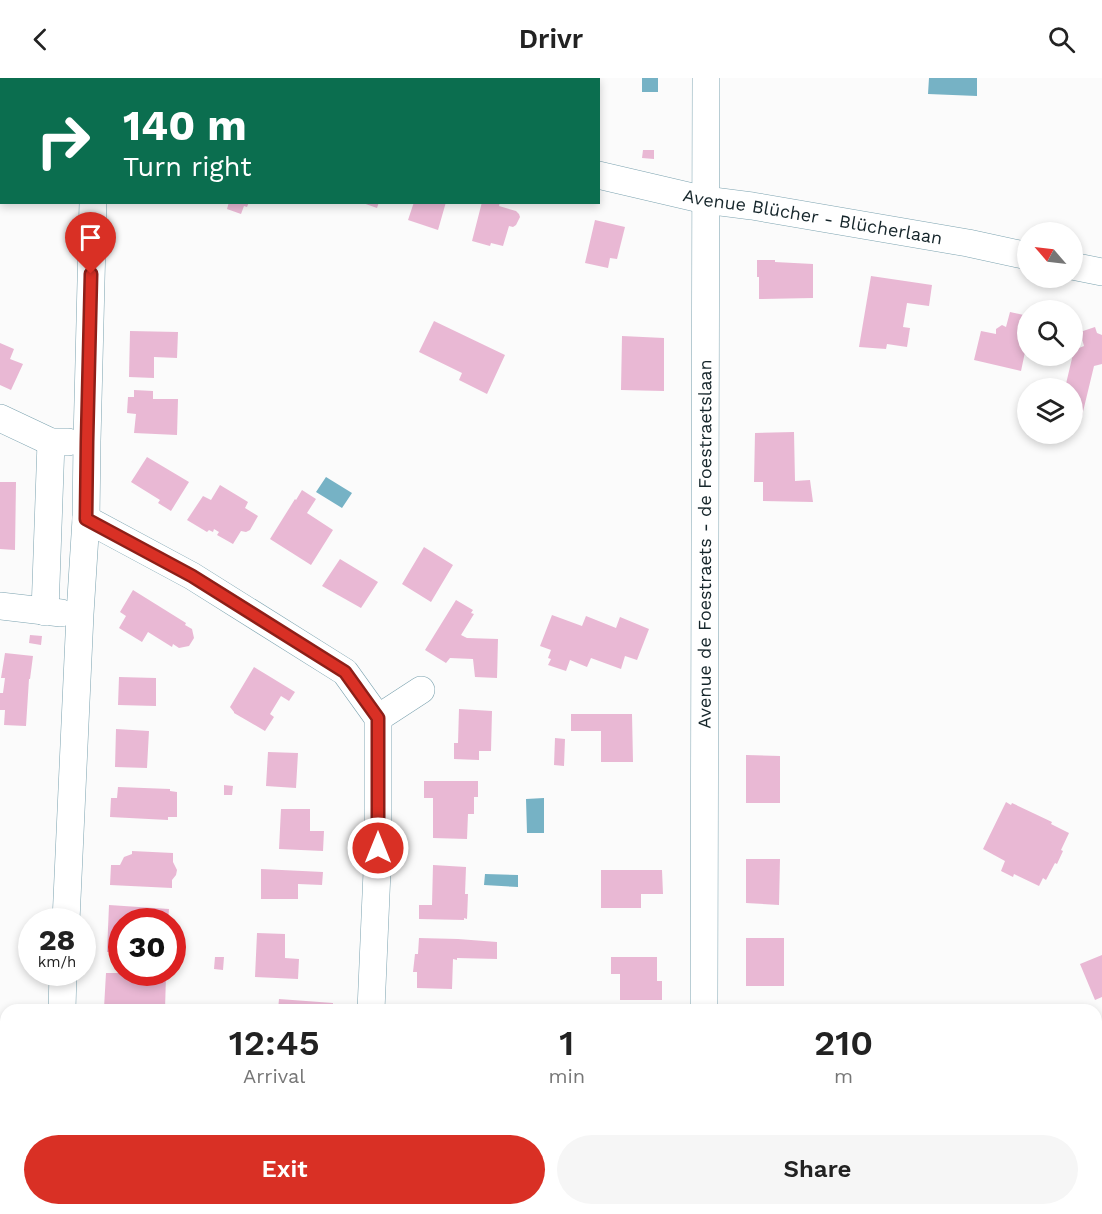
<!DOCTYPE html>
<meta charset="utf-8">
<style>
body{margin:0;font-family:"Work Sans",sans-serif;background:#f6f6f6;color:#222;height:100vh;display:flex;flex-direction:column;font-size:22px;white-space:nowrap}
*{box-sizing:border-box;margin:0}
p{font-size:20px;color:#767676}
.icon{flex:none;width:33px;height:33px;fill:none;stroke:currentColor;stroke-width:2;stroke-linecap:round;stroke-linejoin:round}
.map{position:relative;flex:1;overflow:hidden}
.panel{position:absolute;left:0px;top:926px;width:1102px;height:212px;display:flex;flex-direction:column;background:#fff;border-radius:18px 18px 0 0;box-shadow:0 3px 9px #0003}
.panel>*{flex:none}
.banner{position:absolute;left:0px;top:0px;width:600px;height:126px;box-shadow:0 3px 9px #0003;background:#0b6e4f;color:#fff;overflow:hidden}
.needle{width:39px;rotate:298deg}
.controls{position:absolute;left:1017px;top:144px;display:grid;gap:12px}
.controls a{display:grid;place-items:center;width:66px;height:66px;border-radius:50%;background:#fff;box-shadow:0 3px 9px #0003;font-size:30px}
.speed{position:absolute;left:18px;top:830px;display:flex;gap:12px;font-size:30px;font-weight:700;text-align:center}
.speed>*{display:grid;place-content:center;width:78px;height:78px;border-radius:50%;background:#fff;box-shadow:0 3px 9px #0003;line-height:1}
.speed small{font-size:15px;font-weight:400}
.speed .limit{border:9px solid #d22;background:#fff;color:#111}
.pin{position:absolute;display:grid;place-items:center;width:51px;height:51px;color:#fff;margin:-62px -26px;border-radius:50% 50% 50% 0;rotate:-45deg;box-shadow:0 0 6px #0007}
.pin .icon{rotate:45deg}
.me{position:absolute;width:66px;margin:-33px;rotate:0deg;stroke-linejoin:round;filter:drop-shadow(0 0 4px #0008)}
.turn{display:flex;align-items:center;gap:21px;height:126px;padding:0 24px;font-size:27px}
.turn .icon{width:78px;height:78px;stroke-width:2.5}
.turn b{display:block;font-size:42px;line-height:51px}
.eta{display:flex;justify-content:space-evenly;align-items:center;height:102px;text-align:center}
.eta b{font-size:36px;font-weight:600;line-height:42px}
.cta{display:flex;gap:12px;margin-top:auto;padding:12px 24px}
.cta a{flex:1;height:69px;border-radius:36px;background:#d93025;color:#fff;font-size:24px;font-weight:600;line-height:69px;text-align:center}
.cta a+a{background:#f6f6f6;color:#222}
header{display:flex;justify-content:space-between;align-items:center;height:78px;padding:0 24px;background:#fff;font-size:27px;font-weight:600}
.map>svg:first-child{display:block}
.green{fill:#a9dbec}
.water{fill:#76b2c5}
.building{fill:#e9b8d4}
.lines{fill:none;stroke-linecap:round;stroke-linejoin:round}
.minor-casing{stroke:#7ca3b0;stroke-width:28}
.minor{stroke:#fff;stroke-width:27}
.route-casing{stroke:#8d1f18;stroke-width:15}
.route{stroke:#d93025;stroke-width:10}
.labels{text-anchor:middle;stroke-width:4.5;stroke-linejoin:round;paint-order:stroke}
.street-label{font-size:18px;fill:#16262b;stroke:#fff}
</style>
<header><svg class="icon" aria-label="back" viewBox="0 0 24 24"><path d="M15 5l-7 7 7 7"/></svg>Drivr<svg class="icon" aria-label="search" viewBox="0 0 24 24"><circle cx="10" cy="10" r="6"/><path d="M15 15l6 6"/></svg></header>
<div class="map">
<svg width="1102" height="1136" viewBox="0 0 1102 1136">
<rect width="100%" height="100%" fill="#fbfbfb"/>
<!-- green -->
<path class="green" d="M0,978H6V1131H17V1136H0Z"/>
<!-- water -->
<path class="water" d="M642,0H658V14H642Z
M929,0H977V18L928,16Z
M326,399L352,415L342,430L316,414Z
M544,720V755H527L526,721Z
M485,796L518,797V809L484,807Z"/>
<!-- building -->
<path class="building" d="M643,72H654V81L642,80Z
M229,124H249L247,129L244,128L241,136L227,131Z
M360,124H379L377,130Z
M414,124H446L438,152L408,142Z
M482,124H500L499,128L516,133L519,136L520,139L516,147L513,149L509,148L503,168L491,165L490,168L472,163Z
M595,142L625,149L617,181L610,180L608,190L585,185Z
M757,182H775V184L813,186V220L759,221V199H757Z
M871,198L932,207L929,228L907,225L903,249L910,250L907,269L887,266L886,271L859,269Z
M1010,234L1028,238V260L1021,293L974,282L981,253L996,256V251L1002,247L1006,249Z
M434,243L505,277L487,316L459,302L462,295L419,274Z
M1095,249L1097,255L1102,257V286L1094,288L1081,342L1072,339V310H1065L1074,272L1084,268L1080,254Z
M130,253L178,254L177,280L154,279V300L129,299Z
M622,258L664,260V313L621,312Z
M0,265L14,271L10,281L23,286L11,312L0,307Z
M134,312L153,313V321H178L177,357L134,355L136,336L127,335L128,319H134Z
M794,354L795,403L810,402L813,424L763,423V404H754L755,355Z
M147,379L189,404L171,433L158,425L160,422L131,404Z
M0,404H16L15,472L0,471Z
M220,407L248,424L245,430L258,438L250,452L246,454L241,453L233,466L217,457L219,454L214,451L213,454L209,452L207,454L187,442L203,418L211,422Z
M302,412L316,421L307,435L333,452L311,487L270,461L295,421L296,422Z
M424,469L453,487L431,524L402,506Z
M340,481L378,504L361,530L322,508Z
M133,512L186,545L185,547L192,551L194,560L189,568L179,570L173,566L172,569L148,554L142,564L119,550L126,538L120,534Z
M456,522L473,532L471,535L474,536L461,557L467,560L498,561L497,600L475,599L473,581L450,580L446,585L425,572Z
M552,537L582,548L586,538L616,550L620,539L649,551L637,582L625,578L621,591L591,580L587,589L570,582L566,593L548,587L551,581L548,580L551,572L540,568Z
M30,557L42,558L41,567L29,565Z
M5,575L33,578L30,601H29L26,648L4,647L5,632H0V615H3L5,600H1Z
M254,589L295,614L289,623L281,618L270,636L274,639L265,653L234,635V634L230,629Z
M119,599L156,600V628L118,627Z
M459,631L492,633L491,673H479V682L454,681V665H458Z
M571,636H632L633,684H601V653H571Z
M116,651L149,653L147,690L115,689Z
M555,660L565,661L564,688L554,687Z
M268,674L298,675L296,710L266,708Z
M746,677L780,678V725H746Z
M424,703H478V719H474V736H468L467,761L433,760V720H424Z
M224,707L233,708L232,717H224Z
M118,709L170,711V713L177,714V739H168V742L110,739L111,720H117Z
M1006,724L1011,727L1012,725L1052,744L1051,746L1069,755L1061,772L1063,773L1057,786L1055,785L1046,802L1043,800L1039,808L1014,796L1013,799L1001,793L1005,783L983,771Z
M281,731H310V753H324L323,773L279,771Z
M132,773L173,775V784L177,792L176,797L172,802V810L110,807L111,787H120L124,779L132,776Z
M746,781H780L779,827L746,825Z
M433,787L466,789L465,816H468L467,841L464,840V842L419,841V827H432Z
M261,791L323,794L322,807L298,806V821H261Z
M601,792H662L663,816H641V830H601Z
M109,827L169,831L168,843H122V875L107,874Z
M257,855L285,856V880L299,881L298,901L255,899Z
M419,860L458,861L497,864V881L457,880V882L453,881L452,911L417,910V894H413L415,876H418Z
M746,860H784V908H746Z
M1102,877V919L1095,922L1080,886Z
M215,879H224L223,892L214,891Z
M611,879H657V903H662V922H620V896H611Z
M140,894H149L151,897H166L165,932L104,930L106,895H139Z
M279,921L333,925V932H278Z
M260,1131H282L279,1136H267Z
M504,1131H549L545,1136H500Z
M1019,1131H1038L1043,1136H1013Z
M114,1132L150,1134V1136H114Z
M631,1132H662V1136H631Z"/>
<g class="lines">
<!-- minor casing -->
<g class="minor-casing">
<g id="minor">
<path d="M279,0L283,2"/>
<path d="M97,2V0"/>
<path id="s1" d="M598,97L705,122L752,128L968,165L1028,178"/>
<path d="M1072,188L1102,194"/>
<path d="M0,340L51,364H68"/>
<path d="M86,441L192,498L345,594L378,640V770L371,932"/>
<path d="M0,528L61,535"/>
<path d="M45,534L51,364"/>
<path d="M378,640L421,612"/>
<path d="M66,843L80,536L86,441L87,363L93,124"/>
<path d="M62,932L63,894"/>
<path id="s2" d="M704,932L706,0"/>
<path d="M417,1131L423,1136"/>
<path d="M52,1136V1131"/>
<path d="M345,1136L349,1131"/>
<path d="M704,1136V1131"/>
</g>
</g>
<!-- minor -->
<use href="#minor" class="minor"/>
</g>
<g class="lines">
<!-- route casing -->
<g class="route-casing">
<path id="route" d="M91,196L87,363L86,441L192,498L345,594L378,640V770"/>
</g>
<!-- route -->
<use href="#route" class="route"/>
</g>
<g class="labels">
<!-- street labels -->
<g class="street-label">
<text dy="6" stroke="none"><textPath href="#s1" startOffset="219">Avenue Blücher - Blücherlaan</textPath></text>
<text dy="6" stroke="none"><textPath href="#s2" startOffset="466">Avenue de Foestraets - de Foestraetslaan</textPath></text>
</g>
</g>
</svg>
<div class="controls">
<a><svg class="needle" viewBox="-14 -14 28 28"><path d="M0-13l5 13h-10z" fill="#e53935"/><path d="M0 13l5-13h-10z" fill="#767676"/></svg></a>
<a><svg class="icon" aria-label="search" viewBox="0 0 24 24"><circle cx="10" cy="10" r="6"/><path d="M15 15l6 6"/></svg></a>
<a><svg class="icon" aria-label="layers" viewBox="0 0 24 24"><path d="M12 4l9 5-9 5-9-5zM3 14l9 5 9-5"/></svg></a>
</div>
<div class="speed"><div>28<small>km/h</small></div><div class="limit">30</div></div>
<div class="pin" style="left:91px;top:196px;background:#d93025"><svg class="icon" aria-label="arrive" viewBox="0 0 24 24"><path d="M6 21V4h12l-3 4 3 4H6"/></svg></div>
<svg class="me" style="left:378px;top:770px" viewBox="-20 -20 40 40"><circle r="17" fill="#d93025" stroke="#fff" stroke-width="3"/><path d="M0-11L8 9 0 5-8 9z" fill="#fff"/></svg>
<div class="banner">
<div class="turn"><svg class="icon" aria-label="right" viewBox="0 0 24 24"><path d="M7 20v-9h11M14 6l5 5-5 5"/></svg><div><b>140 m</b>Turn right</div></div>
</div>
<section class="panel">
<div class="eta">
<div><b>12:45</b><p>Arrival</p></div>
<div><b>1</b><p>min</p></div>
<div><b>210</b><p>m</p></div>
</div>
<div class="cta"><a>Exit</a><a>Share</a></div>
</section>
</div>
